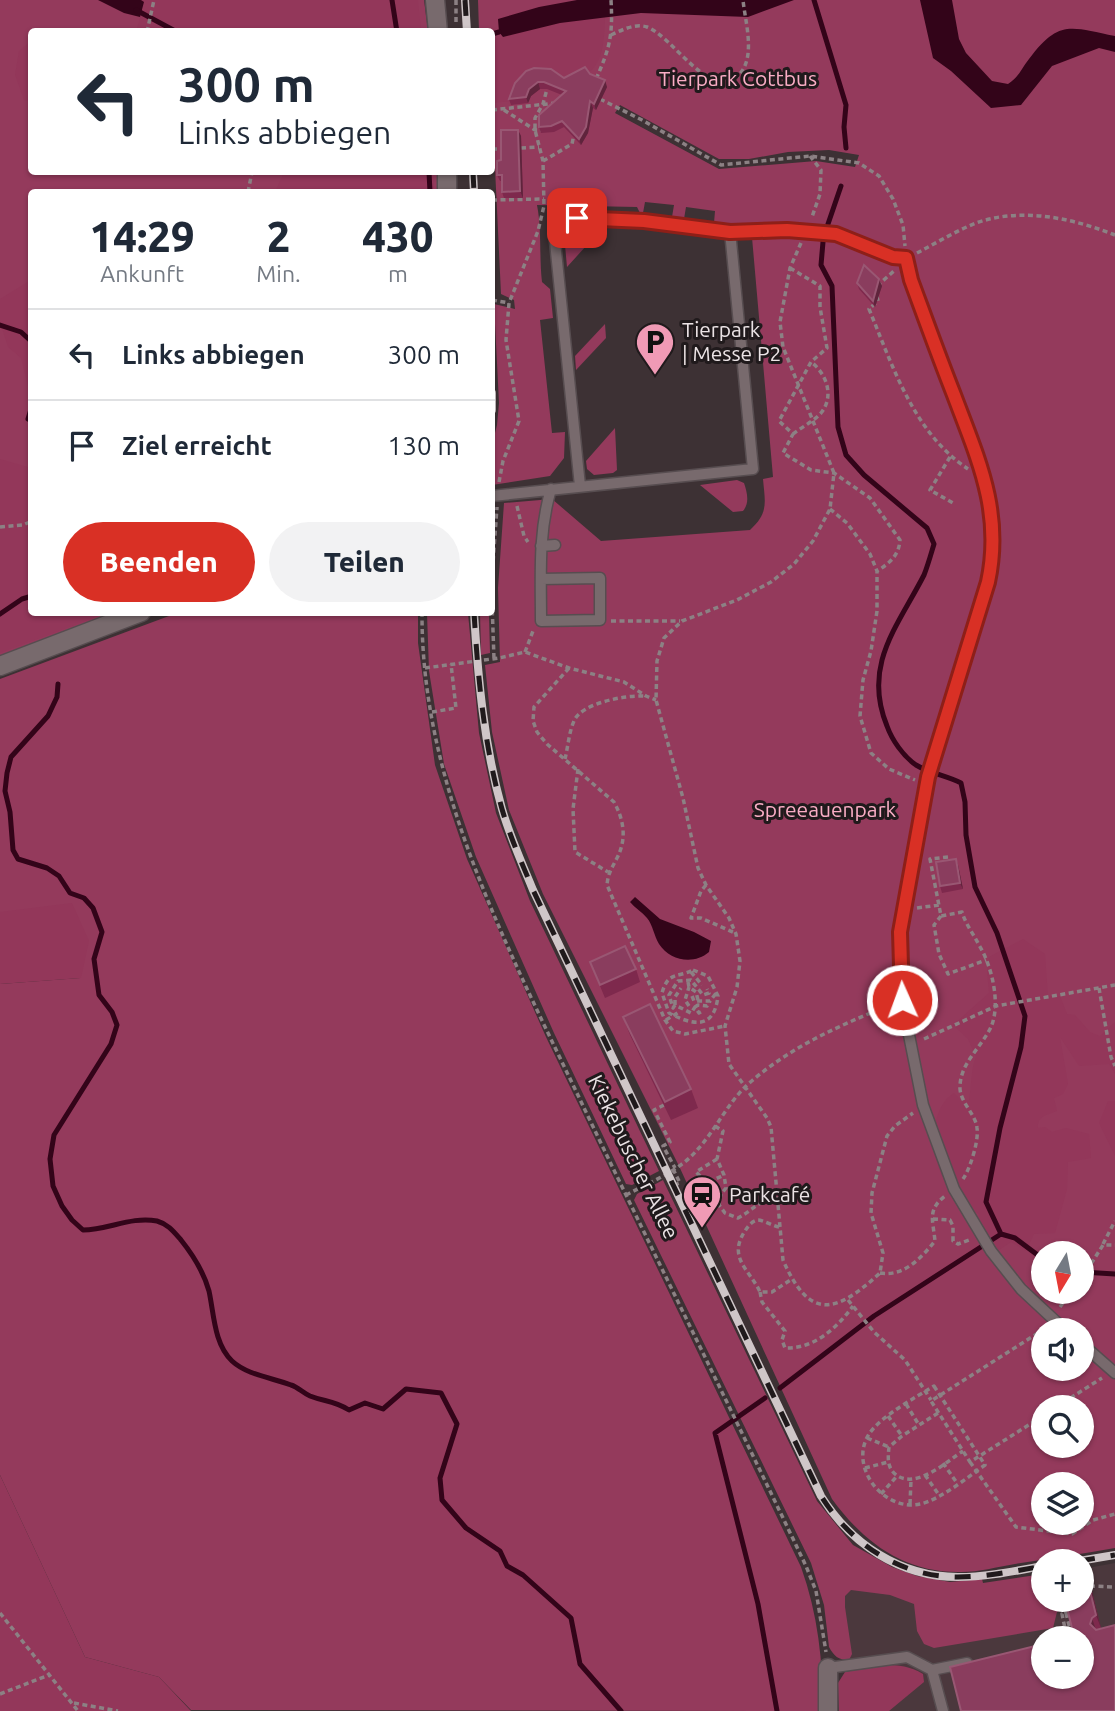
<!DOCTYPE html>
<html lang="de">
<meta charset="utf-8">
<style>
body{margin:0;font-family:Ubuntu,sans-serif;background:#f2f2f3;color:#1f2937;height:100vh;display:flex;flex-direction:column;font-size:26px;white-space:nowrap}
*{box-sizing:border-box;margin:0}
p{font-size:23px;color:#747a83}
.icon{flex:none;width:38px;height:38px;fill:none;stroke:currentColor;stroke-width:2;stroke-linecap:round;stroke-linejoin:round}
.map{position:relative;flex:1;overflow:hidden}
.details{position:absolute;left:28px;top:189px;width:467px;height:427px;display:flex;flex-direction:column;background:#fff;border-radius:7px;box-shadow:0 2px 5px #0004}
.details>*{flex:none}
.top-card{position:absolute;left:28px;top:28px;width:467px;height:147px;border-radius:7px;box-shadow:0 2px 5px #0004;background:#fff;color:#1f2937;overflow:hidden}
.needle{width:46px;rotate:190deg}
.controls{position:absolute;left:1031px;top:1241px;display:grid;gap:14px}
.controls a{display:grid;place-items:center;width:63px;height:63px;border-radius:50%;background:#fff;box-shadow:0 2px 5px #0004;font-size:35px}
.pin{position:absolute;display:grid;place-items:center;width:60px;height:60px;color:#fff;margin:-30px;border-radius:14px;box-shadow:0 4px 10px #0006}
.me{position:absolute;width:77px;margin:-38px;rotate:358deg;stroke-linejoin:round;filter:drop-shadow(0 0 5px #0008)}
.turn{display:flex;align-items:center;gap:24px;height:147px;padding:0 35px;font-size:32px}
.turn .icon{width:91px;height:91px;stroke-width:2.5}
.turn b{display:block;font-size:49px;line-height:60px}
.eta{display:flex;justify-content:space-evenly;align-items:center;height:119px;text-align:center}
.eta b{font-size:42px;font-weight:800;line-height:49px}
.action{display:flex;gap:14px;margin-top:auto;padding:14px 35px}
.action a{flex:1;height:80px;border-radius:42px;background:#d93025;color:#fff;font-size:28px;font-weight:800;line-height:80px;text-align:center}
.action a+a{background:#f2f2f3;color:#1f2937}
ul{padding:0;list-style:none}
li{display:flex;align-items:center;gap:21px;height:91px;padding:0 35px;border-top:2px solid #e0e1e3}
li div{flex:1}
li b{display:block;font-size:26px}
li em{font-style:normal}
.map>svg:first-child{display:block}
.built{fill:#4b383d;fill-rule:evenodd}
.green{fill:#943a5c;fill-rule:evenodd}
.forest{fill:#93375a}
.water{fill:#330419}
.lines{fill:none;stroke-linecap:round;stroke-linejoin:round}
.stream{stroke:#330419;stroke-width:5}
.lane-casing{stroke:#574d50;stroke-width:13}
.street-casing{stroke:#574d50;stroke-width:21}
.secondary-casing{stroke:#574d50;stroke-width:21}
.path{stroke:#8c8184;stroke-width:3.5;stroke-dasharray:5 3.5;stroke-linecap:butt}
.lane{stroke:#786a6d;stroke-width:10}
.street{stroke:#786a6d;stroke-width:18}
.secondary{stroke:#786a6d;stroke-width:18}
.rail-casing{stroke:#cfc6c8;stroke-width:8}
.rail{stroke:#201a1c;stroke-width:5;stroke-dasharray:16;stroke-linecap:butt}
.wall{fill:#7e294d}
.shaded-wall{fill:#5f243c}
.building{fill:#8a3d5e;stroke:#995773;stroke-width:2}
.route-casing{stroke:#8d1f18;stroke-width:18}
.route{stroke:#d93025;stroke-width:12}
.labels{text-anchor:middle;stroke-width:6;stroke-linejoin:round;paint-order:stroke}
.park-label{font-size:21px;fill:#faadc5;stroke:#201a1c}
.poi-label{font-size:21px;fill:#ebe3e5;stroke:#201a1c;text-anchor:start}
.street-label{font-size:21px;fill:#ebe3e5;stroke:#201a1c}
</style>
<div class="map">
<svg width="1115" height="1711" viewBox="0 0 1115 1711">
<rect width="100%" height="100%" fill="#3d3134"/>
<!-- built -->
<path class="built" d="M861,1554L915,1580L1043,1600H1082V1569L1115,1563V1711H839L838,1683L845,1672L827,1598ZM1043,1638H1082V1676H1043Z"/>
<!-- green -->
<path class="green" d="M0,0H424L428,31L32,32V172H438L439,192H32V612L116,613L0,657Z
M478,0H1115V1548C1082,1554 1048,1559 1015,1564C997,1567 979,1572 961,1572C905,1573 864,1543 832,1499L679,1166L543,894L509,810L492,732L485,665L500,662L498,588L504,503L552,499L601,541L750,530C769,513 765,502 763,479L773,477L751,226L714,223L715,211L686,207L684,219L672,217L674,205L645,202L643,213H640L637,207L537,205C542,230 539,256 542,282L550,289L553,318L540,320L552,433L565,432L564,458L550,476L492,485V445L497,425L499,403L494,304L515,309L514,300L501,294L492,105V32L479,31ZM620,105L719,159H749L788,152L829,150L859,155L855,167L816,161L719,169L615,113ZM1043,1253H1082V1292H1043ZM1043,1330H1082V1368H1043ZM1043,1407H1082V1446H1043ZM1043,1484H1082V1522H1043Z
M590,226L595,229L596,235L567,267L564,234L571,227Z
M605,324L606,338L576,370L575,356Z
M615,428L617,470L613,473L594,475L587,469L586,461Z
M737,480L744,483C747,492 750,503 743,511L733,512L700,485Z
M177,613H418V643L435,765L467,859L546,1037L801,1567C818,1614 823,1662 823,1711L191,1710L159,1677L85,1657L0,1475V984L80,978L0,912V679Z
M427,613H468L479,733L496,813L530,901L659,1171L632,1185L626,1184L554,1033L476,857L444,764L429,671Z
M480,613H489L490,653L481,655Z
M663,1180L817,1501L853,1545L892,1567L917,1576L950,1582L982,1579L983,1583L1043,1574V1600H1059L1061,1610L1057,1612L1053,1628L934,1648L924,1644L917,1631L914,1604L890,1595L851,1590L845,1596V1607L852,1654L849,1660C838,1660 834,1656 829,1647L824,1605L811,1563L634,1200L637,1194Z"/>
<!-- forest -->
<path class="forest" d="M141,0H418L421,31L136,32L144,3Z
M605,17C604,42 604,73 575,78C565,79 561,80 553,75L513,101L492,103V40L560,23Z
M31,41V101L24,100L15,75L19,51Z
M284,172H433L434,192H275Z
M31,280V398L21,358L8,347L0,322V299Z
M0,459L31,468L32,612L107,613L0,653Z
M72,903L89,941L81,978L0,984V912Z
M1023,939L1045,954L1048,997L1060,996L1067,1014L1075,1015L1090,1032L1100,1036L1115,1022V1074L1109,1064L1079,1066L1060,1037L1068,1084L1063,1094L1054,1098L1057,1111C1047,1115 1037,1116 1038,1128L1045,1127L1052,1132L1066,1128L1089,1134L1091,1158L1068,1162L1067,1189L1055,1233L1034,1234L1026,1251L1011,1242L999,1250L978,1226L979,1214C970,1209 968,1200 961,1194C955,1189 948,1187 944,1180C931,1157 928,1109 954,1093L961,1100H969C972,1085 970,1072 976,1057L968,1039L953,1025L989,993L987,971L989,957Z
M1108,1101H1115V1156L1099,1123Z
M0,1475L85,1657L159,1677L191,1711H0Z
M884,1665C899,1665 910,1666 923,1674L924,1682L889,1711H839L838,1683L845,1672Z"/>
<!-- water -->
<path class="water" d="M98,0H141L144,2L140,17L124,13Z
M577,0H794L748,17L641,13L560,23L503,37L499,32L498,19L539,7Z
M920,0H952L959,39L966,53L992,81L1008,84C1019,77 1021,69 1029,59C1059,19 1070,27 1115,36V52L1099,48L1052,66L1021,105L991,108L951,71L933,58Z
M635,897L660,919L694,932L711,941L709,952C694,965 670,961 659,944C654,936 653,925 647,918C642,912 635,908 630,902Z"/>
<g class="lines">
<!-- stream -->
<path class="stream" d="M392,0L397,32
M814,0L846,105L844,127L846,148
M136,10L177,32
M492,34L499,32
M429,172L430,192
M828,224L841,186
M823,242L821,265L832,286L838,427L846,455L864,475L927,528L934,544C931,554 928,565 924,575C898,626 862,665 887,726C892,740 903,756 916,765C929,773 947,776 961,783L965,802L966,835L975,887L997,933L1025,1016L1021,1047L1000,1128L986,1202L1001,1234
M0,325L21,332L32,342
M32,406L28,419L32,421
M0,614L22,599L32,596
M58,684L57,697L48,716L11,757L7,773L5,791L10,812L13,850L18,859L47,868L59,876L70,893L84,898L93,908L102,932L94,959L99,995L112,1012L117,1025L111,1044L54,1135L50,1159L53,1186L62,1206L72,1220L83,1230C108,1230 131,1216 157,1221C168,1224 174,1232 181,1240C193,1255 204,1273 209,1291C214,1314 214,1344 232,1361C247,1375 273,1378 291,1385C298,1387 303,1393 310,1396C325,1402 333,1400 349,1410L365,1403L383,1409L406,1389L441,1393L457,1424L440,1478L442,1500L466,1528L500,1551L507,1566L523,1575L571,1618L580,1664L621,1711
M1082,1272L1115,1274
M780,1388L874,1316L1001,1234L1015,1238L1043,1259
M765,1398L715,1433L758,1604L777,1711"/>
<!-- lane casing -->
<g class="lane-casing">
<path id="lane" d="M730,231C758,229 814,227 840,235C862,242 883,256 907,258L911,280L986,482L992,523L994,556L981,605L927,777L900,932L902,1000L923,1105L954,1189L991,1251L1021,1289L1065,1330
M492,496L753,469L730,231C678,225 614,211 561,221L554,232L580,486
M541,546L555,545
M541,579L600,578V620L541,621C541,576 538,533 551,489
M1082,1344L1115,1373
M828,1668L907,1657L932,1670
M943,1711L932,1670L967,1663"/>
</g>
<!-- street casing -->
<g class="street-casing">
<path id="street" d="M828,1668V1711"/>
</g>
<!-- secondary casing -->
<g class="secondary-casing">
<path id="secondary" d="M435,0L438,32
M447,172V192
M0,666L141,612"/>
</g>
<!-- path -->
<path class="path" d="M456,22V0
M147,32L154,0
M611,35C622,30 635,23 647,27C672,36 708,98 735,78C758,62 745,22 743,0
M596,79C610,48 613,35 611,0
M600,99L642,120L721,165L810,156L859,163L879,176L893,199L903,225L905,246
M492,110L556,103
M504,110L535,130H541
M521,148L539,147
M492,149H503
M810,156L821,170L820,194L812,217
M543,161L572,144L574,134
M248,192L252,172
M492,200L544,199
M801,243L790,268L780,322L783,347L834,473L830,509L813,541L794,564L771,582L737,600L682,621L664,638L657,661L656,700L683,798L698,868L706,885L729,918L736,934L740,961L737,987L725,1026L729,1064L767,1118L771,1127L783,1260C810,1321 835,1314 880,1273L883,1253L871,1213L872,1193L887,1136L895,1126L913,1113
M917,253C936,243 956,231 976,223C1021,207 1072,218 1115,235
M790,268L820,286V307L827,348L811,362L779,421L793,434L783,453L811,470L834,473L870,498L900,540C899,555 890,563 877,571
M877,286L895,270
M877,296L878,301L869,309C893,367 914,433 968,469
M492,300L509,303
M793,434C802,427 814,421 821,413C835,396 826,373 811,362
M950,457L930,490L953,503
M499,482L503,461L519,421L506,340L509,303L538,231L544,206L543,161L535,130V118L543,104L547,89
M517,506L524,536L528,542
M830,509L847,523L870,554L877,571V611L871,651L863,680L860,716L871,753L889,769L915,780
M0,527L23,525L32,521
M492,578L497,507
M492,602L494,659
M422,612C421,789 511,954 585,1110C658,1262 733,1413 806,1566L816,1591L826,1652
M611,621H680
M525,652L533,631
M425,668L499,658L525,652L569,668L624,682L646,696L656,700
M569,668L534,707L533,721L537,732L547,744L614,802C624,820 627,839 617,858C612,868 608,873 607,885L665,1020L673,1031L685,1034L725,1026
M432,712L456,708L451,664
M565,759C568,747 569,732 574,721C581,703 626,695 644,696
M578,769L573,809L575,852L608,872
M948,857L930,859L941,916L962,912C966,925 973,933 979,945C992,966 1001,1004 991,1027C981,1048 959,1064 960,1089C961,1103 976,1115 977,1128C979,1141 970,1169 963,1179
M706,885L701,891L691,918H701L735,933
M917,908L939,905
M941,916L934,925L939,954L948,974L986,960
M693,970L708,976L718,996C714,1031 692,1025 669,1013L662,993C668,971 678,978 693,970Z
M691,972L702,985
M688,982L689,987L696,992L698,1000
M1099,988L1111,1057L1115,1066
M692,996L694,1001H710L717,992
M675,1005V997L681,988
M689,1006L685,1000L689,987
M695,1007L698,1005L707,1006L710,1001
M701,1012L699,1013L695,1007L691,1013L675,1005L673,1008L669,995L678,981L691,980L703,995L709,993L707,989
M666,1020L679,1012
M924,1039L996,1006L1115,985
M664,1105L654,1110L670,1142L663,1146L675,1168
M715,1126L723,1131L717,1159L724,1175L726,1188L721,1194L719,1205L725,1213L738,1218C755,1209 754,1203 776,1198
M717,1159L696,1172L707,1183L724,1175
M673,1169L680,1183L677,1184
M626,1195C650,1182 680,1171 698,1149C716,1129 728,1103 747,1085C791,1046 839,1026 892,1004
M933,1219L950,1220L953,1226V1241L958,1244L969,1240
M779,1227C773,1226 763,1220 758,1220C752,1221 748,1226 745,1231C727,1258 750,1270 760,1292H772L792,1279
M1103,1244L1115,1221
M880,1273C904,1277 921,1258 935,1241C933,1220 927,1210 945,1196
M1082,1278L1103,1245H1115
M760,1292L762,1302L785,1331L782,1340L785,1348C814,1349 837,1328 853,1306
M848,1300L874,1332L905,1360L931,1400
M1060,1307L1071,1292
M934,1386L985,1465C968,1477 940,1500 920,1504C884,1512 848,1467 869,1434C882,1415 915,1398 934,1386Z
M906,1404L919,1425
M1056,1407L1102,1378
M938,1413L902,1436L889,1447C888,1457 887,1466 894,1473C914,1492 946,1462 963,1451
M888,1416L902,1436
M1043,1416L970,1462L931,1401L1046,1328
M867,1438L889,1447
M970,1462L1016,1527L1072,1534L1093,1520L1115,1514
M943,1463L957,1483
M865,1468L888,1462
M925,1475L939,1495
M881,1494L897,1476
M910,1504L911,1480
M1090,1586L1115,1587
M1062,1600L1066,1613L1062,1614L1067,1638
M0,1613L78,1711
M1066,1613L1071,1633L1074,1632
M0,1694L49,1675
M74,1703L118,1711"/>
<!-- lane -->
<use href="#lane" class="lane"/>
<!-- street -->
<use href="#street" class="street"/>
<!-- secondary -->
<use href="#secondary" class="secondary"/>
<!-- rail casing -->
<g class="rail-casing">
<path id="rail" d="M465,0L467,32
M473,172L474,192
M492,393V410
M474,612C478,679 484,745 502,809C510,837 522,863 533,890L821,1496C851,1544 900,1577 958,1577C986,1577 1015,1571 1043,1566
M1079,1561L1115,1555"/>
</g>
<!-- rail -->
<use href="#rail" class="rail"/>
</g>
<!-- wall -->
<path class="wall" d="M590,74L607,87L596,110L593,108L588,133L581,145L564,127L554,132L541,133L539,127L562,95L547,89H540L531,96L528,103L511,105L509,99L515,83L564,78Z
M518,130L521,136L523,198H504L502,192V181H500L497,175L501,160Z
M857,283L882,286L875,307L859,289Z
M958,865L963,889L942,893L940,886Z
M590,962L636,969L640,982L605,998Z
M623,1017L691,1089L698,1108L671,1120L630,1035Z
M1083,1563L1088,1575L1101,1628L1074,1636Z"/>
<!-- shaded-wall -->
<path class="shaded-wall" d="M605,80L607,87L596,110L594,104Z
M538,82L540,89L531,96L528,103L526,97L529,89Z
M590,101L593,108L588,133L581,145L579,139Z
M518,130L521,136L523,198L520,191Z
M879,279L882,286L875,307L873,301Z
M956,859L958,865L963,889L960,883Z
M1083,1563L1088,1575L1101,1628L1096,1615Z
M1092,1618L1096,1630L1090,1624Z"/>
<!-- building -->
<path class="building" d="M585,67L590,74L605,80L594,104L590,101L586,127L579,139L562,121L551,126L539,127V115L566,91L544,82H538L529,89L526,97L509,99L515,83L526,71L534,68L551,69L564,78Z
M501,130H518L520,191L502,192V175H497V161L501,160Z
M864,265L879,279L873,301L857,283Z
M956,859L960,883L940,886L936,862Z
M625,946L636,969L600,985L590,962Z
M650,1004L691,1089L665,1102L623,1017Z
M1082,1563H1083L1096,1615L1092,1618L1090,1624L1096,1630L1115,1625V1711H961L950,1667L1043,1644V1676H1082V1638H1067L1074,1636L1065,1600H1082Z"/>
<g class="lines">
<!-- route casing -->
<g class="route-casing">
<path id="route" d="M577,218L644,221L730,232L787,230L836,234L893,257L906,258L911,280C925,318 939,357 954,395C978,459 1003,512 988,582L928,777L900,932L902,1000"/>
</g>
<!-- route -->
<use href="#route" class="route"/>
</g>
<!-- icons -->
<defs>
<g id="parking-pin" transform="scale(2.0125)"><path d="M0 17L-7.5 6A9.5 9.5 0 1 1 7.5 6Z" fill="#f09ab5" stroke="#201a1c"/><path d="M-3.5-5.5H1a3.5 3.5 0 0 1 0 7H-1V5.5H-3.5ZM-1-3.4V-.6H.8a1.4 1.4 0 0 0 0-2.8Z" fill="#111"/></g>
<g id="station-pin" transform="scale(2.0125)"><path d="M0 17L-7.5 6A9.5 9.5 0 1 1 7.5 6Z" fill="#f09ab5" stroke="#201a1c"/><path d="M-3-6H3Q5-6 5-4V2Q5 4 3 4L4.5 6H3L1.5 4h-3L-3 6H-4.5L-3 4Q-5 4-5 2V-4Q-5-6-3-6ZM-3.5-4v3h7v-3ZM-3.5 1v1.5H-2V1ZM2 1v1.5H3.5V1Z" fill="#111"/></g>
</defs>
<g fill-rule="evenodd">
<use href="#parking-pin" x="655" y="342"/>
<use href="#station-pin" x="702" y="1195"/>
</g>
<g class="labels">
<!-- park labels -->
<g class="park-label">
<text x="738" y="86">Tierpark Cottbus</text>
<text x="825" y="817">Spreeauenpark</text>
</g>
<!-- poi labels -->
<g class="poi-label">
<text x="682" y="337">Tierpark<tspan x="682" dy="24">| Messe P2</tspan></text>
<text x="729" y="1202">Parkcafé</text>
</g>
<!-- street labels -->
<g class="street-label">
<text transform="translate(633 1157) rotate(64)" y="7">Kiekebuscher Allee</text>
</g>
</g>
</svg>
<div class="controls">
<a><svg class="needle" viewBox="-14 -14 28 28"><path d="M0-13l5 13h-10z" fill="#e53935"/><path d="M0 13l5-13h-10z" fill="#747a83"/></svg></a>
<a><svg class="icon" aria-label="sound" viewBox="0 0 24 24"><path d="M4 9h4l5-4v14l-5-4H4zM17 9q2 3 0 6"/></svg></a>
<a><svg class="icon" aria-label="search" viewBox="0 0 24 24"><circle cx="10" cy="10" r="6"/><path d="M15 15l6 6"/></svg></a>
<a><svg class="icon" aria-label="layers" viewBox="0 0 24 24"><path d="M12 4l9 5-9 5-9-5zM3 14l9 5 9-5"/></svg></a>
<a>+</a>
<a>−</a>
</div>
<div class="pin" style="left:577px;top:218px;background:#d93025"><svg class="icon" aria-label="arrive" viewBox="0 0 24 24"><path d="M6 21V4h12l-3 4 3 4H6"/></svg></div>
<svg class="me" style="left:902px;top:1000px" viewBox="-20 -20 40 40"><circle r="17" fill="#d93025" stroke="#fff" stroke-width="3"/><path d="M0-11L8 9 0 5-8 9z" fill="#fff"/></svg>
<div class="top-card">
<div class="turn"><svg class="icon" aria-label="left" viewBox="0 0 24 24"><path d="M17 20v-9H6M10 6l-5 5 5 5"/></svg><div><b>300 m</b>Links abbiegen</div></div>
</div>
<section class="details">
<div class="eta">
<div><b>14:29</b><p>Ankunft</p></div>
<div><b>2</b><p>Min.</p></div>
<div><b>430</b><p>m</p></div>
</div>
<ul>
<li><svg class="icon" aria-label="left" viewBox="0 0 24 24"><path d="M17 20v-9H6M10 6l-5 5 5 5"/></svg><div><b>Links abbiegen</b></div><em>300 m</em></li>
<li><svg class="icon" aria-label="arrive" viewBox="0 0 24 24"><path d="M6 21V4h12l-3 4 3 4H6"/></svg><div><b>Ziel erreicht</b></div><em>130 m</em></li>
</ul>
<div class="action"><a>Beenden</a><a>Teilen</a></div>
</section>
</div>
